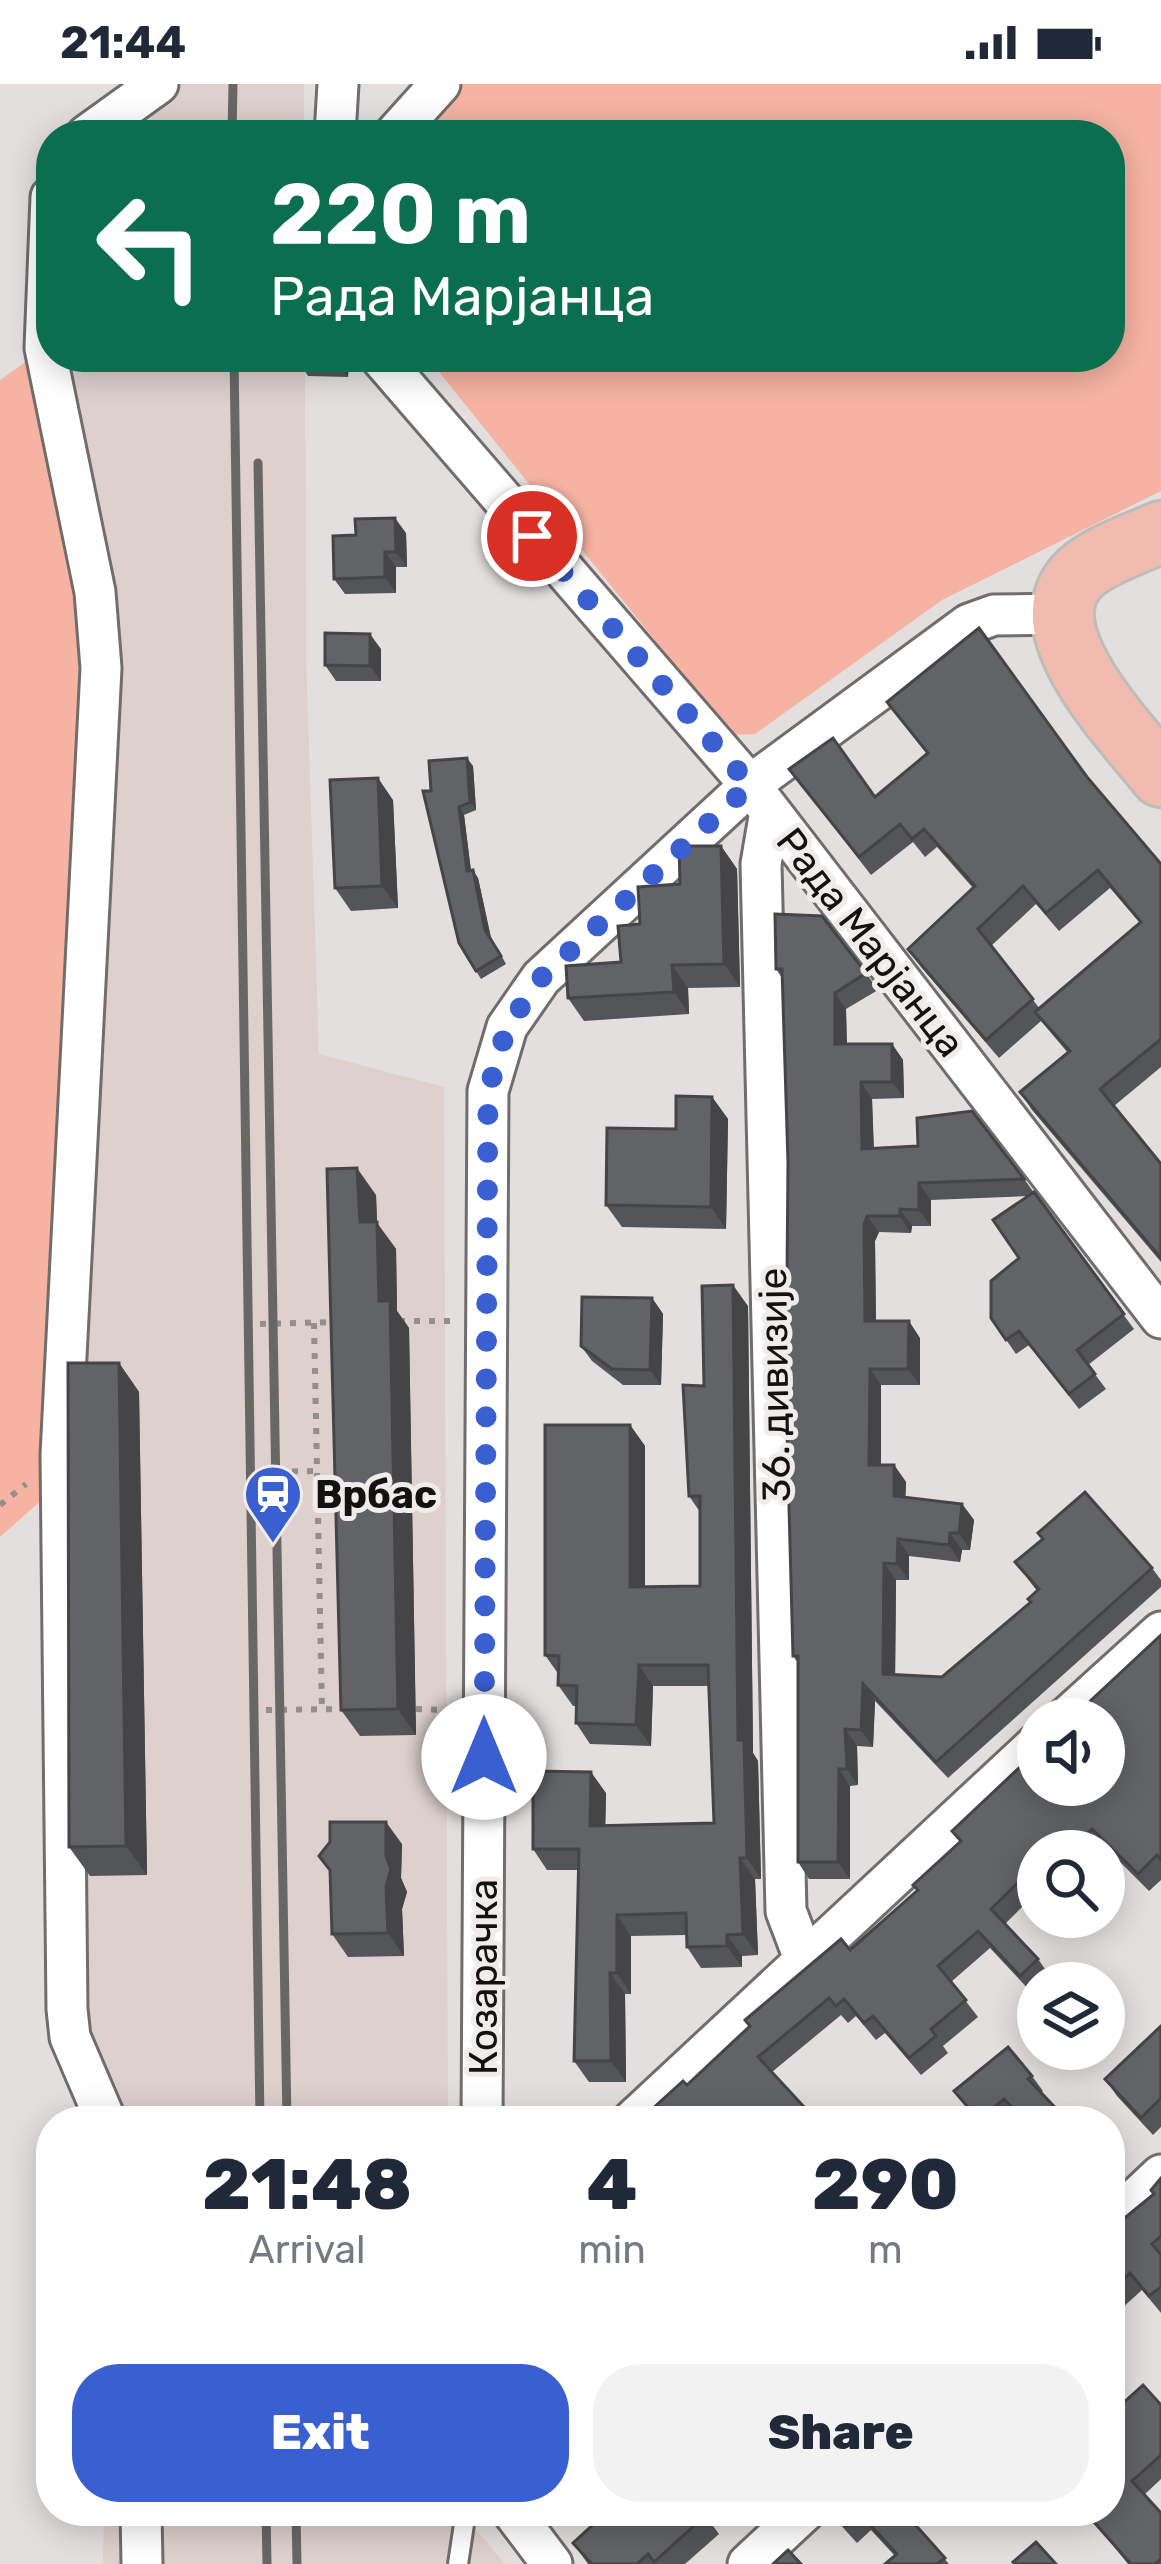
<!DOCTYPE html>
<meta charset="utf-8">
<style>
body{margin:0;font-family:Rubik,sans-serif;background:#f2f2f3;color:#1f2937;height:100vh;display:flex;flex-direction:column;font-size:45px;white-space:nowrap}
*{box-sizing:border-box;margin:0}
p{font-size:39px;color:#747a83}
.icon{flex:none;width:66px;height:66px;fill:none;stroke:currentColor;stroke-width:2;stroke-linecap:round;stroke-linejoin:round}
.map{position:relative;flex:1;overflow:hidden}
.panel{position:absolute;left:36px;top:2022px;width:1089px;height:420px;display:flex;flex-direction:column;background:#fff;border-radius:48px;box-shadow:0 6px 30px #0003}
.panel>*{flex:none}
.hud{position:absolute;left:36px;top:36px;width:1089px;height:252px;border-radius:48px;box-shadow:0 6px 30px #0003;background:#0b6e4f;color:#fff;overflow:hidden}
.fabs{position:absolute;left:1017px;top:1614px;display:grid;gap:24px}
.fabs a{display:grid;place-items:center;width:108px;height:108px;border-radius:50%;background:#fff;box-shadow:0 6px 30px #0003;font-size:60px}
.pin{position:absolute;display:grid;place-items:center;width:102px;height:102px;color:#fff;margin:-51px;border:6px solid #fff;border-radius:50%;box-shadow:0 3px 12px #0007}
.me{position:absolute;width:132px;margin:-66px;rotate:0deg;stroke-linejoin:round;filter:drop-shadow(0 0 9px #0008)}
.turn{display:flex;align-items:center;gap:42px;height:252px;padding:0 36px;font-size:54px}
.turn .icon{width:156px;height:156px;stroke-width:2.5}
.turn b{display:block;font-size:84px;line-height:102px}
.eta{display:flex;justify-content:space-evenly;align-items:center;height:204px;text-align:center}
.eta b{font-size:72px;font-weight:800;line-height:84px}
.cta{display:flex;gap:24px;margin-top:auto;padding:24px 36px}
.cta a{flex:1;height:138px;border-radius:48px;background:#395fd0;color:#fff;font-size:48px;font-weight:800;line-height:138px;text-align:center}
.cta a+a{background:#f2f2f3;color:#1f2937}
.status{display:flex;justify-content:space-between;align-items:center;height:84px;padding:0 60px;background:#fff;direction:ltr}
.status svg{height:33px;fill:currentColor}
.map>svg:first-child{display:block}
.built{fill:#ddd0cd}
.green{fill:#f6b3a2}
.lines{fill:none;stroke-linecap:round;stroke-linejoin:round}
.service-casing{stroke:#706d6c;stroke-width:24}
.minor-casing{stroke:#706d6c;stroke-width:45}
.primary-casing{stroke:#bdbdbc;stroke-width:66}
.path{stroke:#928f8e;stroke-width:6;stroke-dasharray:6 9;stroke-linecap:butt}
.service{stroke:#fff;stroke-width:18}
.minor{stroke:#fff;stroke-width:39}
.primary{stroke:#f1bcaf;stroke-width:60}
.rail{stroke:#696766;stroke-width:9}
.wall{fill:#545558;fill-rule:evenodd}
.shaded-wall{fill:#454547}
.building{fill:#626366;stroke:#454547;stroke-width:3}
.route{stroke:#395fd0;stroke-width:21;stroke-dasharray:0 37.8}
.labels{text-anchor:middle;stroke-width:10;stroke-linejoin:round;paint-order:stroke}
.street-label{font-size:39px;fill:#131211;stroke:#f0eceb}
.poi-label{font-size:39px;font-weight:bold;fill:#131211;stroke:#f0eceb;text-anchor:start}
</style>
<div class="status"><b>21:44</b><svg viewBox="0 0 49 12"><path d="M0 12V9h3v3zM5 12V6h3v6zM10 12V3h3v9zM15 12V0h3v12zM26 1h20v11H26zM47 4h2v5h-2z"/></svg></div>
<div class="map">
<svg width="1161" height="2480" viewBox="0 0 1161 2480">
<rect width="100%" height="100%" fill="#e3dfde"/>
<!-- built -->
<path class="built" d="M158,0H304V51H87Z
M51,273H305L306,572L319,970L444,1003L448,2037H82L67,1925Z
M104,2427H460L505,2480H103Z"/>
<!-- green -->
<path class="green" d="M456,0H1161V407L942,516L755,650L731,651L427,273H1110V51H409Z
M45,264L95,508L62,1398L0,1453V296Z"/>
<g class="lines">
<!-- service casing -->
<g class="service-casing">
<path id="service" d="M458,2480L466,2427"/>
</g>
<!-- minor casing -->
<g class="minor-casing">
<path id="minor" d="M87,51L158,0
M335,51L338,0
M394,51L440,0
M51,113L45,264L95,508L101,584L61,1371L67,1925L70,1953L106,2037
M380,273L750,701L1161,1234
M770,727L761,780L786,1827L803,1872
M1065,1635L1161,1548
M482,2037L488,1007L507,943L541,894L750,701L969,540L994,531L1064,530
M632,2037L1038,1659
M1110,2139L1161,2091
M141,2427L142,2480
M512,2427L552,2480
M748,2480L805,2427"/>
</g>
<!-- primary casing -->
<g class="primary-casing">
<path id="primary" d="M1161,448C1137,459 1106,469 1085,485C1016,539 1127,648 1161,692"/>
</g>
<!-- path -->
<path class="path" d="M399,1237H452
M314,1239L322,1626
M260,1240L338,1238
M262,1388L317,1387
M0,1421L26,1400
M416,1625L448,1626
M266,1626L346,1625"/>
<!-- service -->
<use href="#service" class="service"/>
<!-- minor -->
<use href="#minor" class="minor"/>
<!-- primary -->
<use href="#primary" class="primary"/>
<!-- rail -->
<path class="rail" d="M232,51L233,0
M234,273L260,2037
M258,379L287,2037
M266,2427L267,2480
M296,2427L297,2480"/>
</g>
<!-- wall -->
<path class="wall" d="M349,273L348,293L308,292L298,276Z
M406,449L407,483H396V509L345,510L334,495Z
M381,565V597H336L325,581Z
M887,618L1087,693L1161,780V983L1114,1022L1161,1080V1178L1032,1026L1020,1008L1068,969L1041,937L999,974L921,883L908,865L973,804L937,763L925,773L913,758L871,791L789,685L875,713L927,670ZM1110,804L1140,839L1040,925L991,862L1036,820L1059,847Z
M473,682L476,726L464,731L471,787L478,794L491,854L506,880L481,895L459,859L431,707Z
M393,716L398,824L351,827L335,804Z
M721,762L737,785L740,903L688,904L689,930L584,937L568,914L621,878L640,840L680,800Z
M776,885L866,889L878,906L846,925L847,960H892L903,976L904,1014L872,1015L874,1064L1024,1095L1134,1245L1088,1281L1106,1305L1079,1325L1029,1261L1016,1270L991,1234L1019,1174L1029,1112L931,1116V1142H912L911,1149L879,1148L875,1157L876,1237L920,1254V1301H881V1381H894L906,1398L905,1414L962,1420L974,1436L970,1466H962L960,1478L909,1472V1496H896L895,1590L942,1593L1031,1519L1037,1507L1015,1478L1152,1484L1161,1496V1503L948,1694L875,1617L873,1663L857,1662L858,1701L850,1702V1795H809L798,1778V1579L793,1572L788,1078L782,894Z
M712,1013L728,1035L726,1145L622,1143L606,1121L676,1045Z
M376,1111L377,1139L396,1165L397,1227L409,1244L416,1651L360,1652L341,1626Z
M652,1214L663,1230L661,1301H623L592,1277L581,1262Z
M748,1222L753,1669L758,1677L761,1795H755L758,1871L742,1872V1883L701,1884L687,1863V1851L631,1852V1910H625L626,1998H589L574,1977L579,1786H547L533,1765L606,1709L605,1742L714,1739L709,1602H653L651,1662L590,1660L576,1639V1622H573L558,1601L559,1591L545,1571L630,1341L645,1362V1503L700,1502V1428L689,1412L704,1302Z
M119,1279L139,1308L147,1791L90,1792L69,1763Z
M1161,1551V1796L1149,1807L1104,1762L1099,1767H1038V1807L1005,1840L1038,1875L1050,1892L1043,1899H1038V1903L1032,1909L990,1864L951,1898L978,1933L943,1962L948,1969L921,1991L885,1949L876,1956L856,1932L848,1939L841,1931L772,1988L687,2001L917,1807L960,1758L952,1747Z
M330,1758L402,1760L401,1794L407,1808L402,1825L404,1872L348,1873L332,1850Z
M1161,1942V2043L1153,2051L1117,2012L1105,1995Z
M1032,1992L1043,2007L1041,2009L1068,2037H1021L1015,2031L1007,2037H977L954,2007Z
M1161,2094V2229L1142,2206L1110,2235V2146L1154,2110Z
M1161,2321V2395L1144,2411L1161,2429V2480H1128L1094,2438L1113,2421L1110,2417V2331Z
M702,2427L719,2450L685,2480H588L573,2459Z
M828,2427H902L949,2480H885L895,2472L871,2446L857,2459Z
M978,2427H998L987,2437Z"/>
<!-- shaded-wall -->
<path class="shaded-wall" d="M337,273H349L348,293L337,277Z
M395,434L406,449L407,483L396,468Z
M385,468L396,483V509L385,493Z
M370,550L381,565V597L370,582Z
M467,674L473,682L476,726L470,718Z
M378,694L393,716L398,824L382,802Z
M459,723L464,731L472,795L467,787Z
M721,762L737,785L740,903L724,880Z
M473,786L478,794L491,854L506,880L485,846Z
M672,881L688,904L689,930L674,908Z
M835,909L846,925L847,977L835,960Z
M892,960L903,976L904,1014L892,998Z
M861,998L872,1015L874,1081L862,1065Z
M712,1013L728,1035L726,1145L711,1123Z
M357,1084L376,1111L377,1139L396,1165L397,1227L409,1244L416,1651L398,1625L379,1217L360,1138Z
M919,1099L931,1116V1142L919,1126Z
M900,1125L912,1142L911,1149L900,1132Z
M867,1132L879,1148L875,1157L876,1254L865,1237L864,1141Z
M733,1201L748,1222L753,1669L758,1677L761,1795L747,1774L738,1656Z
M652,1214L663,1230L661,1301L650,1286Z
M909,1237L920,1254V1301L908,1285Z
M119,1279L139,1308L147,1791L126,1762Z
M870,1285L881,1301V1398L869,1381Z
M630,1341L645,1362V1524L630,1503Z
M894,1381L906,1398L905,1429L894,1412Z
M962,1420L974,1436L970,1466L959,1449Z
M950,1449L962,1466L960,1478L949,1461Z
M898,1455L909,1472V1496L897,1480Z
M884,1479L896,1496L895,1606L883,1590Z
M639,1581L653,1602L651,1662L636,1641Z
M863,1600L875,1617L873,1663L861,1646Z
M845,1645L857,1662L858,1701L847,1685Z
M839,1685L850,1702V1795L838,1778Z
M591,1688L606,1709L605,1763L590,1742Z
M386,1738L402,1760L401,1794L407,1808L402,1825L404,1872L388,1849Z
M740,1774L755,1795L758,1871L743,1850Z
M617,1831L631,1852V1910L617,1889Z
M727,1851L742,1872V1883L727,1862Z
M610,1889L625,1910L626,1998L611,1977Z"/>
<!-- building -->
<path class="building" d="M298,273H337V277L298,276Z
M395,434L396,468H385V493L334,495L333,452L356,451L355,435Z
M979,544L1087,693L1161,780V955L1100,1005L1161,1080V1174L1020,1008L1070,967L1035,928L1141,838L1098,786L1046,829L1023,802L978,845L1033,915L986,956L908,865L975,802L924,745L912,755L900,740L859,773L789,685L833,654L875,713L928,669L887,618Z
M325,549L370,550V582L325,581Z
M467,674L470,718L459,723L467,787L473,786L485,846L501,872L476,887L459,859L423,707H431L429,677Z
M378,694L382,802L335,804L330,696Z
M679,762H721L724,880L672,881L674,908L568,914L566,882L621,878L618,842L640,840L638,803L680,800Z
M775,830L822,832L866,889L835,909V960H892V998H861L862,1065L918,1062L917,1034L972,1027L1024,1095L919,1099V1126L900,1125V1132H867L864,1141L865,1237H909L908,1285H870L869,1381H894V1412L962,1420L959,1449H950L949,1461L898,1455L897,1480L884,1479L883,1590L942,1593L1031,1518L1028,1515L1039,1505L1015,1478L1043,1455L1038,1449L1085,1408L1152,1484L936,1678L863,1600L861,1646L845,1645L847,1685H839L838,1778H798V1572H793L786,1311L788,1078L782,885H776Z
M676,1012L712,1013L711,1123L606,1121L607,1044L676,1045Z
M357,1084L360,1138H377L379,1217H390L398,1625L341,1626L327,1085Z
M1034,1108L1124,1230L1077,1266L1095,1290L1069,1310L1019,1247L1006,1256L991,1234V1197L1019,1174L993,1136Z
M733,1201L738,1656H744L747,1774H740L743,1850L727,1851V1862L687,1863L686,1829L617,1831V1889H610L611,1977H574L579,1765H533V1687L591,1688L590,1742L714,1739L708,1581H639L636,1641L576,1639L577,1602L558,1601L559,1572L545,1571V1341H630V1503L700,1502V1412H689L683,1301L704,1302L702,1202Z
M582,1213L652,1214L650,1286L612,1285L581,1262Z
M68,1279H119L126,1762L69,1763Z
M1161,1551V1776L1157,1771L1138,1790L1092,1745L1068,1767L1060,1758L1050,1767H1038V1779L991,1825L1038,1875L1020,1892L978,1847L938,1882L966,1916L931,1945L936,1952L909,1974L873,1932L864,1939L844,1915L836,1922L829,1914L758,1973L817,2037H639L683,1997L687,2001L750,1942L745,1936L841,1855L850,1866L918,1806L913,1801L961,1757L952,1747L1038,1666V1701H1104V1635H1071Z
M330,1738H386V1772L391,1785L386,1803L388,1849L332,1850L330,1786L319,1772L330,1758Z
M1161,1942V2014L1141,2034L1105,1995Z
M1008,1963L1032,1992L1028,1995L1068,2037H1025L1004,2015L979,2036L954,2007Z
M1161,2094V2152L1152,2160L1161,2171V2203L1149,2212L1130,2189L1110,2208V2146L1154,2110L1151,2106Z
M1143,2301L1161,2321V2371L1132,2397L1161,2429V2475L1155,2480H1131L1094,2438L1106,2427H1110V2423L1115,2418L1110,2413V2331Z
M608,2427H702L706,2431L654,2478L648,2470L637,2480H592L573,2459Z
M831,2427H903L945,2474L937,2480H885L897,2470L860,2430L845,2442Z
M1036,2458L1056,2480H1015L1013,2478Z
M788,2466L801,2480H773Z"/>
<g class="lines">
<!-- route -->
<path class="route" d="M484,1673L488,1007L507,943L541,894L750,701L532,452"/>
</g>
<!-- icons -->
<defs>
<g id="station-pin" transform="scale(3)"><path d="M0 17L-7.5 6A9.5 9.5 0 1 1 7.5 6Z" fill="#395fd0" stroke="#f0eceb"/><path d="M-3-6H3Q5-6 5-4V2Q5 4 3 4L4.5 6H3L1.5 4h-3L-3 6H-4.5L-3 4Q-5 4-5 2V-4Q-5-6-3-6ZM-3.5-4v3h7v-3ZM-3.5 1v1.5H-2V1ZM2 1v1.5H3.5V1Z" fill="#fff"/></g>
</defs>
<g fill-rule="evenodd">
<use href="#station-pin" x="273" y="1410"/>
</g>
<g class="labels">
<!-- street labels -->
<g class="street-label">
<text transform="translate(871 858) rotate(52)" y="14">Рада Марјанца</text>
<text transform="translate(774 1301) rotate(-91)" y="14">36. дивизије</text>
<text transform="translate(483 1893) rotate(-90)" y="14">Козарачка</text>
</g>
<!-- poi labels -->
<g class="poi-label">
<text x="315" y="1424">Врбас</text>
</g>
</g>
</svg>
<div class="fabs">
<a><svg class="icon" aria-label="sound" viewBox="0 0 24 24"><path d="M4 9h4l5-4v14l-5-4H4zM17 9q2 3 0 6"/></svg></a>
<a><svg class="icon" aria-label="search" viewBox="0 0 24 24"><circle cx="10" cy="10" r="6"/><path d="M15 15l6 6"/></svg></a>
<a><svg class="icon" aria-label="layers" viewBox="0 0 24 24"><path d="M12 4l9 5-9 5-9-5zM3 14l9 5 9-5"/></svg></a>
</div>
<div class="pin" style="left:532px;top:452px;background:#d93025"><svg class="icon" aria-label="arrive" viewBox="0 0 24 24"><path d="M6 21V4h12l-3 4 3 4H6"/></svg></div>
<svg class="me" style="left:484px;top:1673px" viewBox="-20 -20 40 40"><circle r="19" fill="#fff"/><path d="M0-13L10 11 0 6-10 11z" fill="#395fd0"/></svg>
<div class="hud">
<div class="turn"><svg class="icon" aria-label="left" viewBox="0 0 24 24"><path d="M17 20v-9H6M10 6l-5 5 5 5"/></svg><div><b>220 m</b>Рада Марјанца</div></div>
</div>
<section class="panel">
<div class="eta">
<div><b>21:48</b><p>Arrival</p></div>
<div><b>4</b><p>min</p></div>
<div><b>290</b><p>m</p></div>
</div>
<div class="cta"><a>Exit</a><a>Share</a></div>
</section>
</div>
